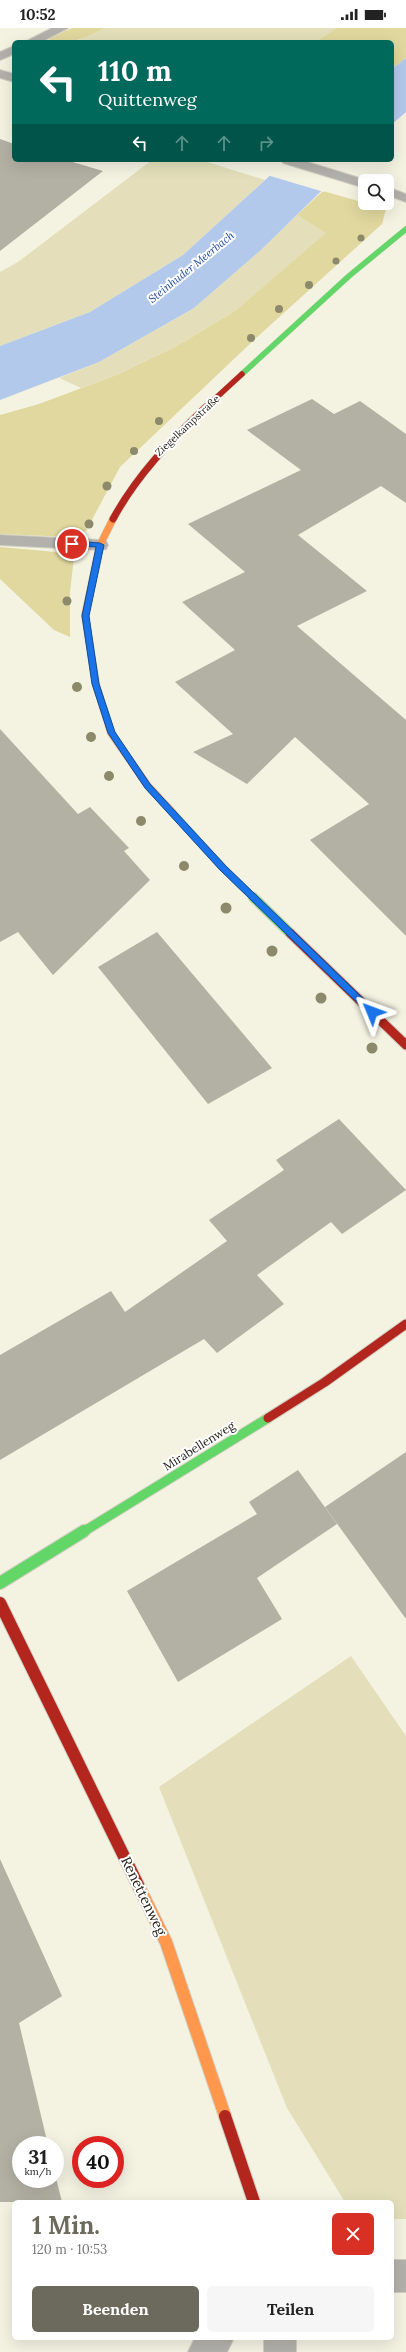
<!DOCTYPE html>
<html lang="de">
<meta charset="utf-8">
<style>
body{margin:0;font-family:Lora,serif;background:#f6f6f6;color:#222;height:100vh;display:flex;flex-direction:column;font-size:15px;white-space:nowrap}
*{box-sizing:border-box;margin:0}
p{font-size:13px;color:#767676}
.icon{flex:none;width:22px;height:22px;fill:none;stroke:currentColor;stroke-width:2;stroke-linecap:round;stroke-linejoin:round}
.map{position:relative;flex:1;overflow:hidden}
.sheet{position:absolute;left:12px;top:2172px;width:382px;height:140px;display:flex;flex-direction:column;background:#fff;border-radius:6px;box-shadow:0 4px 16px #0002}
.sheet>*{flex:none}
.top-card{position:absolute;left:12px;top:12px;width:382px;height:122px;border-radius:6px;box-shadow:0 4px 16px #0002;background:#00695c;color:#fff;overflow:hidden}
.tools{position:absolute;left:358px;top:146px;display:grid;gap:8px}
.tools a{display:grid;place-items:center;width:36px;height:36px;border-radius:6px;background:#fff;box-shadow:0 4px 16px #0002;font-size:20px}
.speed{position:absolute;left:12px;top:2108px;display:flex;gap:8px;font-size:20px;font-weight:700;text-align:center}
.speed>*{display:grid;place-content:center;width:52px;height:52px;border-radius:50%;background:#fff;box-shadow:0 4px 16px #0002;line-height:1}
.speed small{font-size:10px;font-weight:400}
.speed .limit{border:6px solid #d22;background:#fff;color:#111}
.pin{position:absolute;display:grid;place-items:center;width:34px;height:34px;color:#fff;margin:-17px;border:2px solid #fff;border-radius:50%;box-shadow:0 1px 4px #0007}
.me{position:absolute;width:44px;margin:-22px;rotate:314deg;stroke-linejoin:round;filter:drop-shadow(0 0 3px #0008)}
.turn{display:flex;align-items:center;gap:14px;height:84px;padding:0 20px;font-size:18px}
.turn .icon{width:52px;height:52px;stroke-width:2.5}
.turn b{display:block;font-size:28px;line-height:34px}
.lanes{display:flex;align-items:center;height:38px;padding:0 20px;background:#0003;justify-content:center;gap:20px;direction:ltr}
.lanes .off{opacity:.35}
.round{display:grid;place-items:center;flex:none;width:42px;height:42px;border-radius:6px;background:#f6f6f6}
.overview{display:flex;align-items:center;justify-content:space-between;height:68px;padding:0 20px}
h1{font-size:24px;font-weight:800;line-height:30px;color:#6c6a5d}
.action{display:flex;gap:8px;margin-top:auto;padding:8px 20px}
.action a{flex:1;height:46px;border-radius:6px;background:#6c6a5d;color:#fff;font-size:16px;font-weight:800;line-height:46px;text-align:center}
.action a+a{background:#f6f6f6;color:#222}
.status{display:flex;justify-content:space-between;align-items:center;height:28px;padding:0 20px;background:#fff;direction:ltr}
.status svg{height:11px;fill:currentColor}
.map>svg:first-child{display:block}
.green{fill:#e4dfba}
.forest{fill:#e0d89e}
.water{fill:#b3c9ec}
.pier{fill:#f4f2e1}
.building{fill:#b3b1a4}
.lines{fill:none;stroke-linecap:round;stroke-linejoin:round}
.lane-casing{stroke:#d1cfc2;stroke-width:2}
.street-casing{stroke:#d1cfc2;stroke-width:2}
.fast-far3-casing{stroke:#d1cfc2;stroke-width:6}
.fast-far2-casing{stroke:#d1cfc2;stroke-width:8}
.fast-far1-casing{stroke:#d1cfc2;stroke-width:11}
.fast-casing{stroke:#d1cfc2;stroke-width:14}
.slow-far1-casing{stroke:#d1cfc2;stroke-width:8}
.slow-casing{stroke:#d1cfc2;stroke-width:14}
.jam-far3-casing{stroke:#d1cfc2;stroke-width:6}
.jam-far2-casing{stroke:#d1cfc2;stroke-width:8}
.jam-far1-casing{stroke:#d1cfc2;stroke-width:11}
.jam-casing{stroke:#d1cfc2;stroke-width:14}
.lane{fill:#b3b1ab;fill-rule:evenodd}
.street{fill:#b3b1ab;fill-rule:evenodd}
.fast-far3{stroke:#63d668;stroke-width:5.5}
.fast-far2{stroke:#63d668;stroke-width:7}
.fast-far1{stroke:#63d668;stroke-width:9}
.fast{stroke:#63d668;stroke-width:12}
.slow-far1{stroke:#ff974d;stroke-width:7}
.slow{stroke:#ff974d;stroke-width:12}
.jam-far3{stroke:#b3261e;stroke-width:5.5}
.jam-far2{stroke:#b3261e;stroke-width:7}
.jam-far1{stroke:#b3261e;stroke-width:9}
.jam{stroke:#b3261e;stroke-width:12}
.tree{fill:#8d8a6c}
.route{fill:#1a73e8;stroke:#114b97}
.labels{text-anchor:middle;stroke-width:4;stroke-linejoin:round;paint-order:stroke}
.far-street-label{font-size:10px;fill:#222116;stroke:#fff}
.far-water-label{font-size:11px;font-style:italic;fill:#1e499b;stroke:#fff}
.street-label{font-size:12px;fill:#222116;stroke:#fff}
.near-street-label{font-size:14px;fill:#222116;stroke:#fff}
</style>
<div class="status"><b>10:52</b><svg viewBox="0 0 49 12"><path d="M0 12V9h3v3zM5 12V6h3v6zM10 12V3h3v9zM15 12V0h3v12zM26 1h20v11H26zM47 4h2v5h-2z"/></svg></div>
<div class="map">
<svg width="406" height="2324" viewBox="0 0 406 2324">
<rect width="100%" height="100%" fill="#f4f2e1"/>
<!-- green -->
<path class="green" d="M105,0H336L316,14H74Z
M152,132H201L265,152L183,227L90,284L0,318V244L18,234Z
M297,187L327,205L235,283L177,318L119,346L81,360L59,350L99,334L194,280L262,221Z
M351,1628L406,1708V2191H392V2174H345L287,2080L159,1759Z"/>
<!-- forest -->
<path class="forest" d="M72,0H105C86,9 69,19 48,11Z
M336,0H406V30L392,41V14H316Z
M323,163L386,181L382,196L255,311L120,439L86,503L70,509L0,506V387L39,376L119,346L177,318L235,283L326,205L297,187Z
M0,519L56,524L74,529L70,564V609L54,602L0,551Z"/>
<!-- water -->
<path class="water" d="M406,30V84L392,96V41Z
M287,132H353L262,221L194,280L99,334L0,372V318L90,284L183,227Z"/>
<!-- pier -->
<path class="pier" d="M284,132H355L324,164L267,147Z"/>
<!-- building -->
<path class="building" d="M0,111L14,116V132H66L103,143L0,223Z
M312,371L334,386L360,373L406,406V475L381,458L298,507L367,563L297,598L406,692V908L310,812L369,776L295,709L247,756L193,724L233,706L175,654L235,622L182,574L245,544L188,496L301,442L247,402Z
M0,701L78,786L90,779L129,820L124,823L150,852L53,947L18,904L0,914Z
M157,904L272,1040L208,1076L98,939Z
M339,1091L406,1162L342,1206L331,1194L257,1247L284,1276L217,1325L204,1311L0,1432V1327L111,1263L125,1284L227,1213L209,1192L284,1142L276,1132Z
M406,1424V1591L325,1479Z
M298,1442L337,1496L257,1550L282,1591L178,1654L127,1563L257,1486L249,1474Z
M0,1831L62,1968L19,1995L48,2117H21V2151H55V2146L62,2174H0Z"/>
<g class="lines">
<!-- lane casing -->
<g class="lane-casing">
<path id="lane" d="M52,0H68L41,14H25Z
M14,18V26L0,32V24Z"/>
</g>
<!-- street casing -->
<g class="street-casing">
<path id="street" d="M0,42L14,46V54L0,50Z
M282,132H301L369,153H365V160L283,135Z
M387,159L406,166V174L387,167Z
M0,507L100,512L106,513L108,517L106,521L100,522L0,517Z
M392,2232H406V2264H392Z
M195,2310H234L227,2324H188Z
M264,2310H296V2324H264Z"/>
</g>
<!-- fast-far3 casing -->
<g class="fast-far3-casing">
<path id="fast-far3" d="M242,346L349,248L406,201"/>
</g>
<!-- fast-far2 casing -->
<g class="fast-far2-casing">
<path id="fast-far2" d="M173,785L223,840L254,870"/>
</g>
<!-- fast-far1 casing -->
<g class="fast-far1-casing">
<path id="fast-far1" d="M253,869L290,905
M83,1504L268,1390"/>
</g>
<!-- fast casing -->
<g class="fast-casing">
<path id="fast" d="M0,1555L84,1503"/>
</g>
<!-- slow-far1 casing -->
<g class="slow-far1-casing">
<path id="slow-far1" d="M113,491L100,517L85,587L96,656L111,705L148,758L173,785"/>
</g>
<!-- slow casing -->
<g class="slow-casing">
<path id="slow" d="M138,1857L166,1914L225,2088"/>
</g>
<!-- jam-far3 casing -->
<g class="jam-far3-casing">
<path id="jam-far3" d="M205,380L242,346"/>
</g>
<!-- jam-far2 casing -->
<g class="jam-far2-casing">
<path id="jam-far2" d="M113,491C137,447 170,413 206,379"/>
</g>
<!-- jam-far1 casing -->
<g class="jam-far1-casing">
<path id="jam-far1" d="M290,905L406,1017
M268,1390L325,1354L406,1296"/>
</g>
<!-- jam casing -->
<g class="jam-casing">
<path id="jam" d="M0,1575L138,1857
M225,2088L254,2174"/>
</g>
<!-- lane -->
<use href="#lane" class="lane"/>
<!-- street -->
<use href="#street" class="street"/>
<!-- fast-far3 -->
<use href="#fast-far3" class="fast-far3"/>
<!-- fast-far2 -->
<use href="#fast-far2" class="fast-far2"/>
<!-- fast-far1 -->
<use href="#fast-far1" class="fast-far1"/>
<!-- fast -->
<use href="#fast" class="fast"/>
<!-- slow-far1 -->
<use href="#slow-far1" class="slow-far1"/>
<!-- slow -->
<use href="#slow" class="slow"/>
<!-- jam-far3 -->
<use href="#jam-far3" class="jam-far3"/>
<!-- jam-far2 -->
<use href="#jam-far2" class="jam-far2"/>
<!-- jam-far1 -->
<use href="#jam-far1" class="jam-far1"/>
<!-- jam -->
<use href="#jam" class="jam"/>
</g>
<!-- trees -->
<g class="tree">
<circle cx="361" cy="210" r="3.5"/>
<circle cx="336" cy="233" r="3.5"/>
<circle cx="309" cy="257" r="4"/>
<circle cx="279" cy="281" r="4"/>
<circle cx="251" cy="310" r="4"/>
<circle cx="159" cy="393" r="4"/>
<circle cx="134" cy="423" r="4"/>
<circle cx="107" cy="458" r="4.5"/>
<circle cx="89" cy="496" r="4.5"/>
<circle cx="67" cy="573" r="4.5"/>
<circle cx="77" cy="659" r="5"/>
<circle cx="91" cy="709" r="5"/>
<circle cx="109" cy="748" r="5"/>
<circle cx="141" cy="793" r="5"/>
<circle cx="184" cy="838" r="5"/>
<circle cx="226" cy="880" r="5.5"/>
<circle cx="272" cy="923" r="5.5"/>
<circle cx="321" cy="970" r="5.5"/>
<circle cx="372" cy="1020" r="5.5"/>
</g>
<!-- route -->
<path class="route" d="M72,513L100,515L104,517L89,588L99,656L115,704L150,756L226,838L375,982V986H369L220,842L145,760L108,705L92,656L82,588L96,519L69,517V514Z"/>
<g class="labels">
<!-- far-street labels -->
<g class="far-street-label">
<text transform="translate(187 397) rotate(-43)" y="4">Ziegelkampstraße</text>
</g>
<!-- far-water labels -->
<g class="far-water-label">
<text transform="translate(191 239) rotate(-39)" y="4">Steinhuder Meerbach</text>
</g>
<!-- street labels -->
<g class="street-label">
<text transform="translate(199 1418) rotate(-32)" y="4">Mirabellenweg</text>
</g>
<!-- near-street labels -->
<g class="near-street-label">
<text transform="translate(144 1868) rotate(64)" y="5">Renettenweg</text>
</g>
</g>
</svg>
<div class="tools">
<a><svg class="icon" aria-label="search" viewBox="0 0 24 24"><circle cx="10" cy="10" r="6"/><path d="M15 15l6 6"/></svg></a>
</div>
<div class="speed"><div>31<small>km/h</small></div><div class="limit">40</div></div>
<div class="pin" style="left:72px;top:516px;background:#d93025"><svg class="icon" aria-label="arrive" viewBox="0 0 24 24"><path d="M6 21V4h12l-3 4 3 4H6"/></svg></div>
<svg class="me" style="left:372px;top:984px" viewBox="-20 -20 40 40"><path d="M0-17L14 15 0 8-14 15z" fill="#1a73e8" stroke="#fff" stroke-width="4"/></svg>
<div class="top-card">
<div class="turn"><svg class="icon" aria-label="left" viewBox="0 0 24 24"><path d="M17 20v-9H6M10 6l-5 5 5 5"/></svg><div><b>110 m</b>Quittenweg</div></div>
<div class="lanes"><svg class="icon" aria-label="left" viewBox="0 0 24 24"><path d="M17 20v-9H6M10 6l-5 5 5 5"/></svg><svg class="icon off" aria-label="ahead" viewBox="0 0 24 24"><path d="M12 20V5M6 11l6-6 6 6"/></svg><svg class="icon off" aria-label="ahead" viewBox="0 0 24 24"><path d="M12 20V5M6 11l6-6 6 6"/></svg><svg class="icon off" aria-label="right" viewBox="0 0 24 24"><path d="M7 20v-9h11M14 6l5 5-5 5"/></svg></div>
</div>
<section class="sheet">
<div class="overview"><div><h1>1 Min.</h1><p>120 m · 10:53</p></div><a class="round" style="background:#d93025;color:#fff"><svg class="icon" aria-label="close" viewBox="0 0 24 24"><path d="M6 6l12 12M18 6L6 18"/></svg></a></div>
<div class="action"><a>Beenden</a><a>Teilen</a></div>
</section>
</div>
